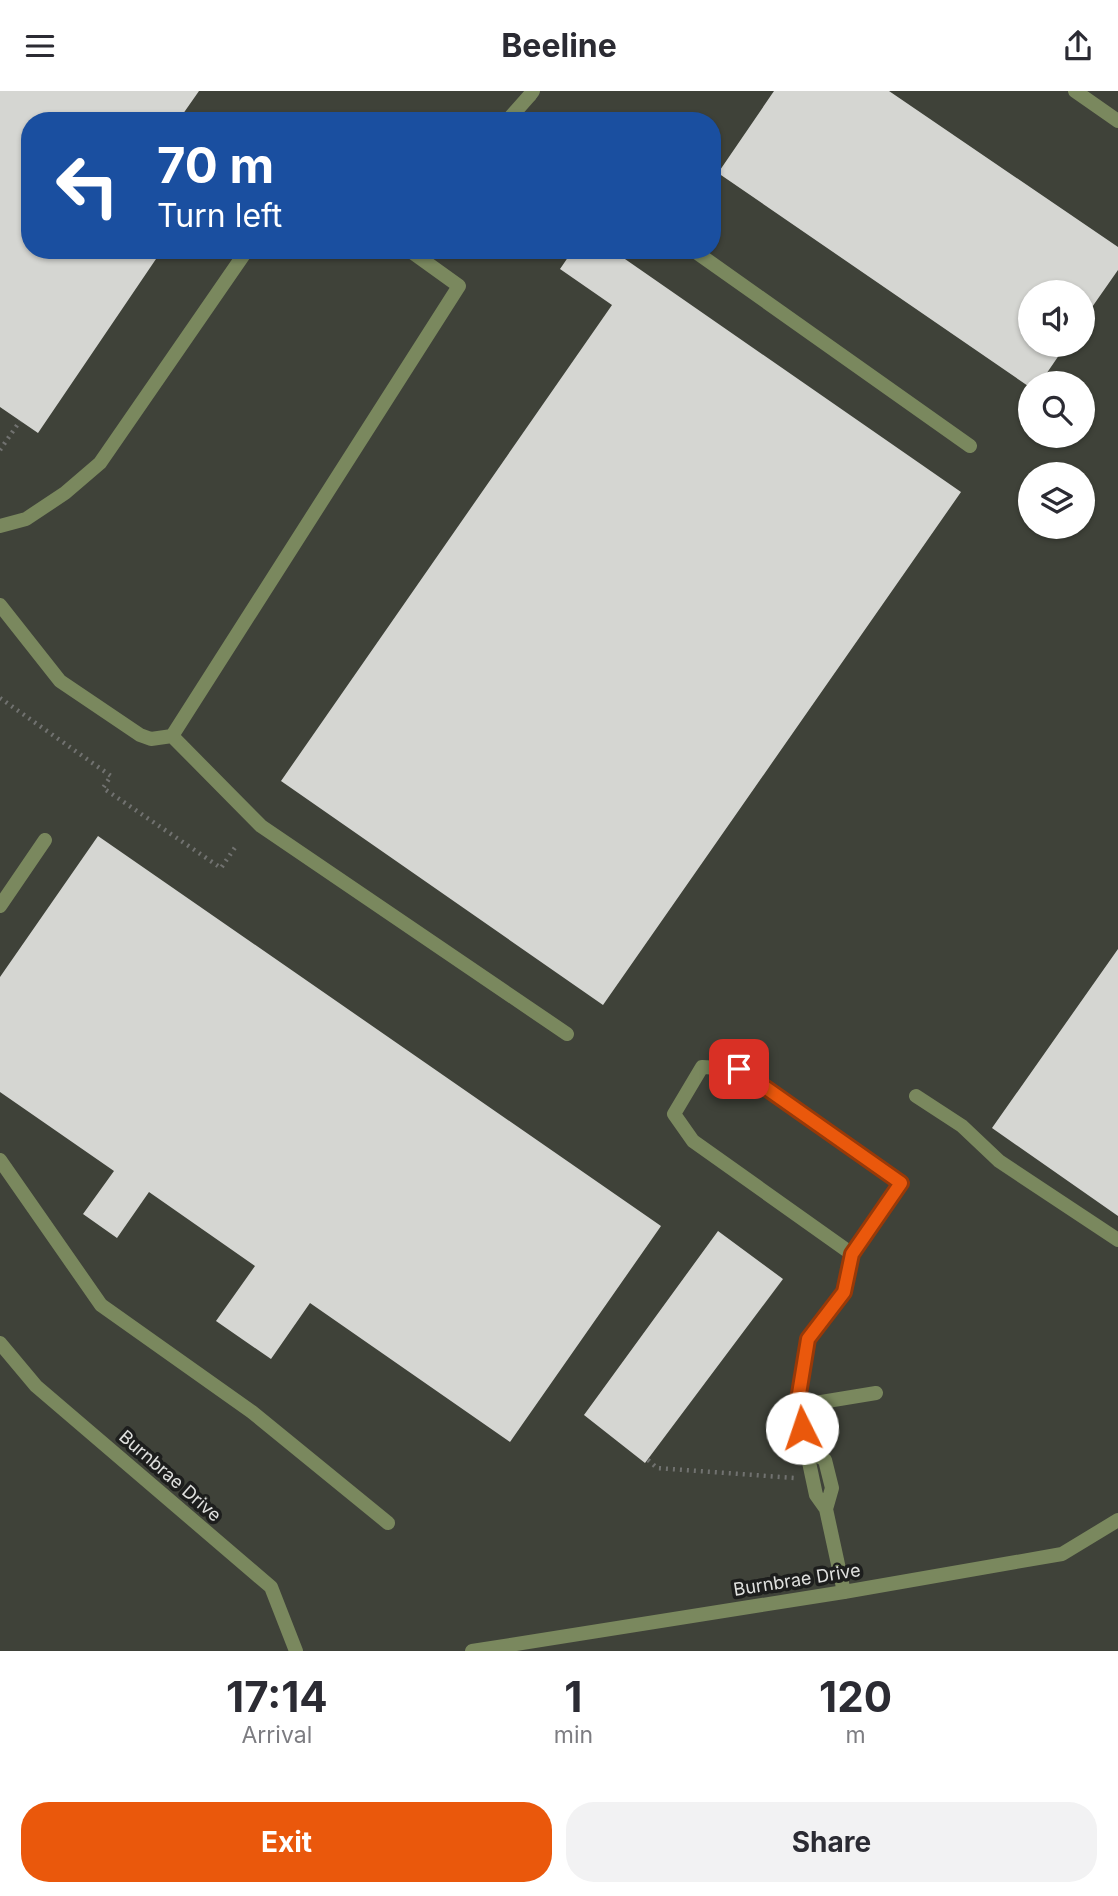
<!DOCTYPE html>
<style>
body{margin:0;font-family:Inter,sans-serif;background:#f2f2f3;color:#2b2b33;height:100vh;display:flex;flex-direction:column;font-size:26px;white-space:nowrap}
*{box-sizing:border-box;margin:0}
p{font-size:23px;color:#7c7c81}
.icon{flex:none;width:38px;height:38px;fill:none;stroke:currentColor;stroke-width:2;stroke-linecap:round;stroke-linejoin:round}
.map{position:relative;height:1560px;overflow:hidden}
.side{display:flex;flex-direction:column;background:#fff;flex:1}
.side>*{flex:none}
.banner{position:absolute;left:21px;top:21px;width:700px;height:147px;border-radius:28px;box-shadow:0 2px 5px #0004;background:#1a4fa0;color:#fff;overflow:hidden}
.tools{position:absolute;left:1018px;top:189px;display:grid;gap:14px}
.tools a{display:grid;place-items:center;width:77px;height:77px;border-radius:50%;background:#fff;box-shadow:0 2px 5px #0004;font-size:35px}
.pin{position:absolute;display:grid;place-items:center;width:60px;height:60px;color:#fff;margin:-30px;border-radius:14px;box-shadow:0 4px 10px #0006}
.me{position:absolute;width:77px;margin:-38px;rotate:356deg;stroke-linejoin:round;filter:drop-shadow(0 0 5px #0008)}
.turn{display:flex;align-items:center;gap:24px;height:147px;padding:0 21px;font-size:32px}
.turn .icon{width:91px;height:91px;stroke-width:2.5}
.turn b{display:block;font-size:49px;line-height:60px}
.eta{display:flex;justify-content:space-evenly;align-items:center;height:119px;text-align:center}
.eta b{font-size:42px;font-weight:700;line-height:49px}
.primary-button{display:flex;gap:14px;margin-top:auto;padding:14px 21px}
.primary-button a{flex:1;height:80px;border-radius:28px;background:#ea580c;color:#fff;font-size:28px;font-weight:700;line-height:80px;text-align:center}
.primary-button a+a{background:#f2f2f3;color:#2b2b33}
header{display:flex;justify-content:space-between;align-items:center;height:91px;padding:0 21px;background:#fff;font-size:32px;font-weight:700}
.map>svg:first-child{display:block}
.built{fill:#3f4239;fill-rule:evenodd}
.building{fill:#d5d6d2}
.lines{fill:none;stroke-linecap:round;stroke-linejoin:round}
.path{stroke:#717270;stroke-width:4.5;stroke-dasharray:2 5;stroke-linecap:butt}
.lane{stroke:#7a885e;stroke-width:14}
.street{stroke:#7a885e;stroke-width:14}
.route-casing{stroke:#983908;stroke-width:18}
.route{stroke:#ea580c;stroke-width:12}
.labels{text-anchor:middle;stroke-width:7;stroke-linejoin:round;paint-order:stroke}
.street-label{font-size:18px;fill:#e0e1df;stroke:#1d1e1d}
</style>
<header><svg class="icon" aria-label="menu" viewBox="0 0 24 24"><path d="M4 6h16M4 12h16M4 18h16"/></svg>Beeline<svg class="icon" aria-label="share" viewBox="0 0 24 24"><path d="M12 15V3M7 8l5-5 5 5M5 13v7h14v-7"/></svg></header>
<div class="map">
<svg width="1118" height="1560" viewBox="0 0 1118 1560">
<rect width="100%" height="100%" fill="#363734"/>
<!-- built -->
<path class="built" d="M0,0H1118V1560H0ZM30,30H712V159H30ZM1031,201H1083V254H1031ZM1031,292H1083V345H1031ZM1031,383H1083V436H1031Z"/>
<!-- building -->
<path class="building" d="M0,0H199L178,30H30V159H143L156,168L38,342L0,316Z
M774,0H889L1118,156V179L1083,229V201H1031V254H1066L1040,292H1031V297L718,82Z
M573,159H612L961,401L603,914L281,690L612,214L560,178Z
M98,745L661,1135L510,1351L310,1212L271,1268L216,1230L255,1175L149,1101L117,1147L83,1123L114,1080L0,1001V886Z
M1118,858V1125L992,1037Z
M718,1140L783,1188L645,1372L584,1324Z"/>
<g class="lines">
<!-- path -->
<path class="path" d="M0,359L20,330
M0,607L111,685L103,697L221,777L236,755
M648,1369L657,1377L795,1387"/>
<!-- lane -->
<path class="lane" d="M1075,0L1118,30
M507,30L530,4
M693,159L970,355
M0,435L26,428L65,402L100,372L247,159
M0,514L60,590L140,644L151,648L172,645L459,195L409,159
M172,645L261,735L567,943
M0,815L45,749
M916,1005L962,1035L999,1070L1118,1149
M0,1069L101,1214L252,1321L388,1432
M797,1315L876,1302
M806,1358L825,1369L832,1397L826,1418
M844,1501L826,1418L816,1404L797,1315L808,1247L844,1201L852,1163L693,1050L674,1023L702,976L739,978L901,1092L852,1163"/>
<!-- street -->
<path class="street" d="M530,4L533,0
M0,1252L36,1295L271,1496L296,1560
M472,1560L844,1501L1062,1463L1118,1429"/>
</g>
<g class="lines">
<!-- route casing -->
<g class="route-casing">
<path id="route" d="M739,978L901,1092L852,1163L844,1201L808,1248L797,1315L802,1337"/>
</g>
<!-- route -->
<use href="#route" class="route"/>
</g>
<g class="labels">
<!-- street labels -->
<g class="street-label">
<text transform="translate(170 1385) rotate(41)" y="6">Burnbrae Drive</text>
<text transform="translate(797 1489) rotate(-9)" y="6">Burnbrae Drive</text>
</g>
</g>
</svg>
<div class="tools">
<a><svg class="icon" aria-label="sound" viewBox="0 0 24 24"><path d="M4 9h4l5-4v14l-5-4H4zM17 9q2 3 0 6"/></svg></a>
<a><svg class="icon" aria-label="search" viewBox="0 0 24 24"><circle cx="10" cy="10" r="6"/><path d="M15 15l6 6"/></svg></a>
<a><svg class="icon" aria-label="layers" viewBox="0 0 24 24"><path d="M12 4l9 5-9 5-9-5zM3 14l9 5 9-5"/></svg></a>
</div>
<div class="pin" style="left:739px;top:978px;background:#d93025"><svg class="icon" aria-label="arrive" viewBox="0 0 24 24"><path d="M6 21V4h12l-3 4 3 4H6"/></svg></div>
<svg class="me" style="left:802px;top:1337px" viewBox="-20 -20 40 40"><circle r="19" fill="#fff"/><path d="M0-13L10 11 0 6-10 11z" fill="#ea580c"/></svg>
<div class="banner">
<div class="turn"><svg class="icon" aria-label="left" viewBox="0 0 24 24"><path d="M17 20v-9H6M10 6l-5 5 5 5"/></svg><div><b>70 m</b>Turn left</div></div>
</div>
</div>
<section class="side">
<div class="eta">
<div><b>17:14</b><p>Arrival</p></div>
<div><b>1</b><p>min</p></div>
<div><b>120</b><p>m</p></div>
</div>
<div class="primary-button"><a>Exit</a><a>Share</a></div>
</section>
